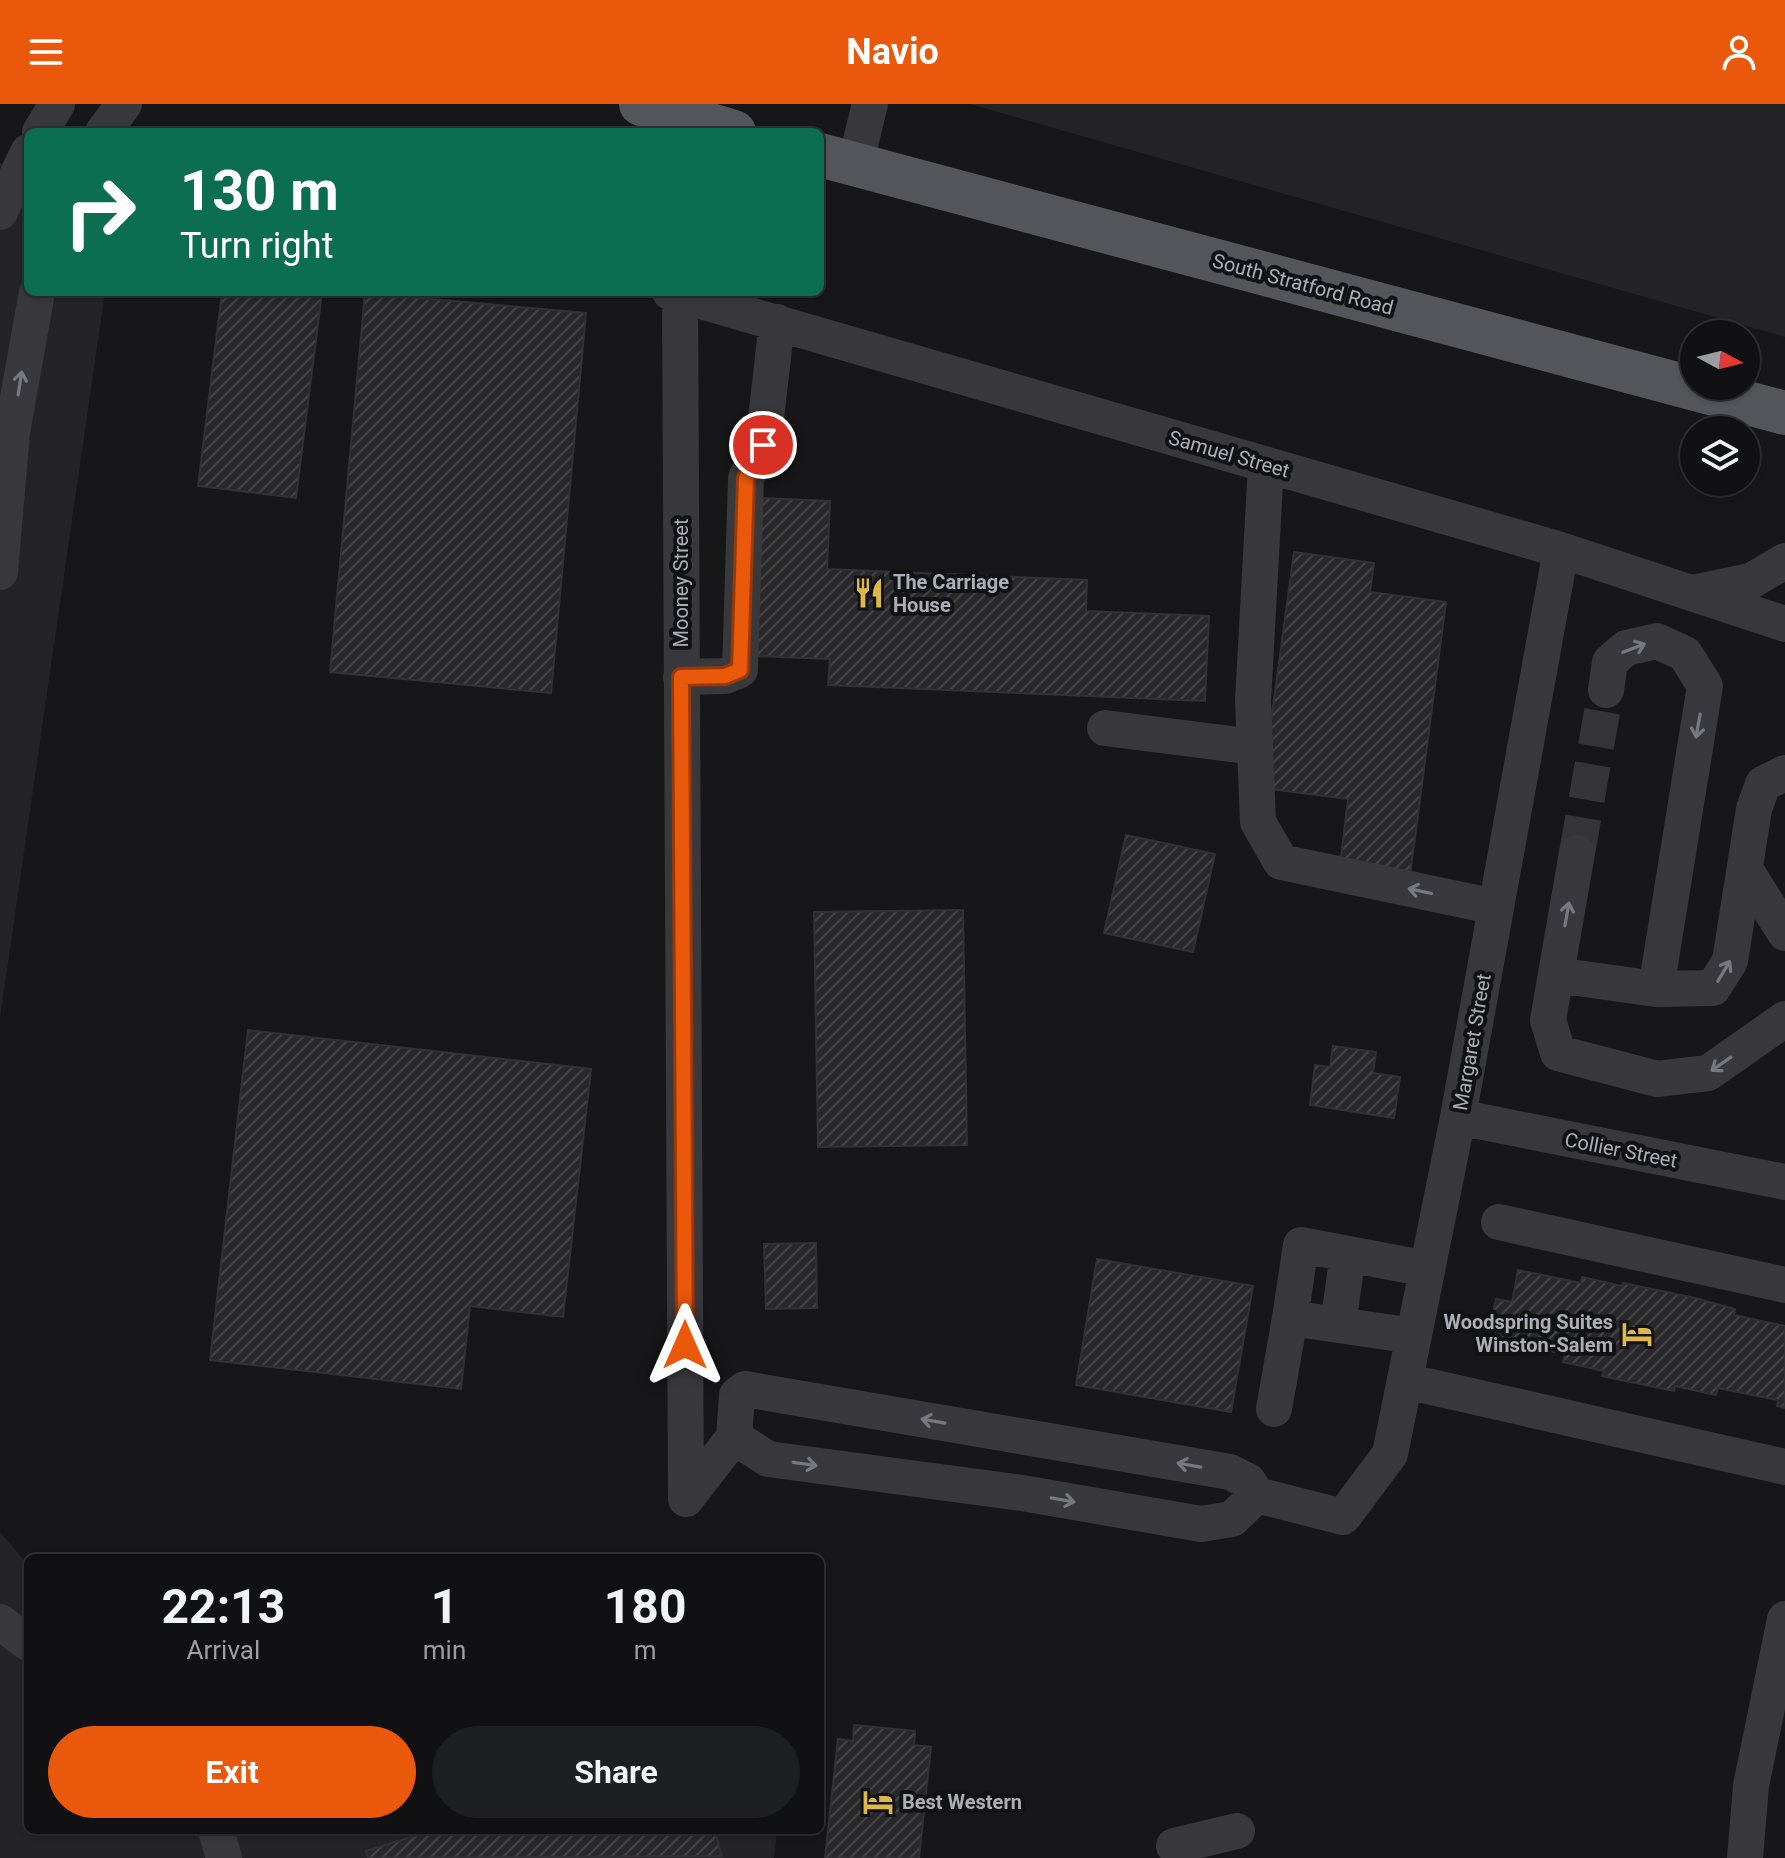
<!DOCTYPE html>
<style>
body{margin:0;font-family:Roboto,sans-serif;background:#1e1f21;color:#f1f3f6;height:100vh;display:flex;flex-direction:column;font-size:30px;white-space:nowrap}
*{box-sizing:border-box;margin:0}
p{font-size:26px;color:#9c9da0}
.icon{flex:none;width:44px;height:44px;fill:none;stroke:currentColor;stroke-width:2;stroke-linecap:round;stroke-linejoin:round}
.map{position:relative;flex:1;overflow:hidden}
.panel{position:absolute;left:24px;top:1450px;width:800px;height:280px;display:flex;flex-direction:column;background:#111113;border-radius:12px;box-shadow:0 2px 6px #0004,0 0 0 2px #303133}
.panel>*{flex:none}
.top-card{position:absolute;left:24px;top:24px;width:800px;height:168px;border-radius:12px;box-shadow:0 2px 6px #0004,0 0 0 2px #303133;background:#0b6e4f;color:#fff;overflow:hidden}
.needle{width:52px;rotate:97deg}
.fabs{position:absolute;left:1680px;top:216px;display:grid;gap:16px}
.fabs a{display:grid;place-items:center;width:80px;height:80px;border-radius:50%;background:#111113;box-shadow:0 2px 6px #0004,0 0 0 2px #303133;font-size:40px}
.pin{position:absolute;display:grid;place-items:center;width:68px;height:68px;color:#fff;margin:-34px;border:4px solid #fff;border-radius:50%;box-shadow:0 2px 8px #0007}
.me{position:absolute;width:88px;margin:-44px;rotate:0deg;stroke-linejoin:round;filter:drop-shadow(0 0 6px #0008)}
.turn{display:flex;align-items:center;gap:28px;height:168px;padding:0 24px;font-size:36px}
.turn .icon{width:104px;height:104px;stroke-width:2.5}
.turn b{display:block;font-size:56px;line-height:68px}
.eta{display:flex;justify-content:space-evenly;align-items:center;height:136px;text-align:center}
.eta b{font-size:48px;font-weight:700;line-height:56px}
.button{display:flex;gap:16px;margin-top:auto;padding:16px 24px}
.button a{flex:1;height:92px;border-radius:48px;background:#ea580c;color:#fff;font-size:32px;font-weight:700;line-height:92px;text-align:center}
.button a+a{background:#1e1f21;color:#f1f3f6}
header{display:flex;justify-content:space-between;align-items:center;height:104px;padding:0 24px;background:#ea580c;color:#fff;font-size:36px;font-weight:700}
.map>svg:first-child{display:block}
.built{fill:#242326}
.building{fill:url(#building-hatch);stroke:#323135;stroke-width:2}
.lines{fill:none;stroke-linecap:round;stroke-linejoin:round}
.minor-tunnel{stroke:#353539;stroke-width:36;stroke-dasharray:36 18;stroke-linecap:butt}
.minor{stroke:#39393d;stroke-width:36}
.major{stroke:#55565c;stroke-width:44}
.oneway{stroke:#787980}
.route-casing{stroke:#983908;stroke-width:20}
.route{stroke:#ea580c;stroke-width:14}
.labels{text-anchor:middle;stroke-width:8;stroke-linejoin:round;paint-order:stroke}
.street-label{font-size:20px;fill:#abaeb7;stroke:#121214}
.poi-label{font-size:20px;font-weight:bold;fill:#abaeb7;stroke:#121214;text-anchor:start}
</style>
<header><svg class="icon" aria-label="menu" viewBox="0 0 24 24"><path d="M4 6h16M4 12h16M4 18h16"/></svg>Navio<svg class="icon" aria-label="person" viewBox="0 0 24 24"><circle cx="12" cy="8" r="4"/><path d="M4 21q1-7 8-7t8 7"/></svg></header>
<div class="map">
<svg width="1785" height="1754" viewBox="0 0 1785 1754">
<defs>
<pattern id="building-hatch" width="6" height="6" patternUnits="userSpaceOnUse" patternTransform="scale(2)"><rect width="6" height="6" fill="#28272a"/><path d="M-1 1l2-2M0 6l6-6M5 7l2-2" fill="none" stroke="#444447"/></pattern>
</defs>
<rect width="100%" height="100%" fill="#171719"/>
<!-- built -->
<path class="built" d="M970,0H1785V233Z
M0,59L28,68V188H105L0,914Z
M0,1428L28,1461V1726H777L774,1754H0Z"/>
<!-- building -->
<path class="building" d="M222,188H322L296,394L198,382Z
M365,189L586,209L551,589L330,568Z
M761,394L830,397L827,465L1087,476L1086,507L1209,512L1205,597L828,581L830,555L754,552Z
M1294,448L1374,459L1370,488L1446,498L1410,771L1340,762L1348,695L1262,684Z
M1126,731L1215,750L1193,848L1104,829Z
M963,806L967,1041L818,1043L814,808Z
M248,926L591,965L563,1213L470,1202L461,1285L210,1256Z
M1333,942L1376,948L1373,969L1400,973L1394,1014L1310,1001L1315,961L1330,963Z
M816,1139L817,1204L766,1205L764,1140Z
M1097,1155L1253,1182L1231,1308L1076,1281Z
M1518,1166L1581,1179L1582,1173L1622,1182L1623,1179L1695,1194L1735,1205L1734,1211L1785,1222V1304L1777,1302L1778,1296L1718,1284L1716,1291L1675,1282L1674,1287L1602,1272L1604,1267L1563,1258L1565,1250L1503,1238V1242L1487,1239L1496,1195L1512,1198Z
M854,1621L915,1627L914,1641L931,1643L919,1754H825L838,1635L853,1637Z
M434,1726H714L722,1752L368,1754L366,1747Z"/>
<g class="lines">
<!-- minor-tunnel -->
<path class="minor-tunnel" d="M1577,749L1606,586"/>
<!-- minor -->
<path class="minor" d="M40,28L57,0
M103,28L124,0
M855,61L870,0
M0,108L28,48
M670,188L1561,446L1785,520
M680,188L686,1395
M1266,361L1253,597L1255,643L1258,718L1281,758L1496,803
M0,468L12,328L37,188
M1693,489L1751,477L1785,457
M681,573L725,572L740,566L746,374L763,341L777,218
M1606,586L1610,558L1626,544L1657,537L1685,550L1705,582L1656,885L1713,884L1730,857L1754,705L1763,680L1785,669
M1105,624L1255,643
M1577,749L1548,916L1558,949L1657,975L1708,969L1785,915
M1745,765L1785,829
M1556,871L1656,885
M1458,1013L1785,1078
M1499,1118L1785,1181
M1290,1214L1301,1141L1427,1165
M1338,1221L1348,1150
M1405,1277L1785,1363
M1274,1305L1290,1214L1414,1232
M734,1333L768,1355L1022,1389L1201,1420L1232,1415L1257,1391
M686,1395L734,1333L737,1291L745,1285L1230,1368L1248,1377L1257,1391L1343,1413L1390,1350L1458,1013L1561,446
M0,1518L28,1539
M216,1726L224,1754
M1174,1742L1237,1727
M1745,1754L1751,1682L1785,1515"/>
<!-- major -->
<path class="major" d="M641,0L734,28
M820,51L1785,309"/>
</g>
<!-- one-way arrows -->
<defs><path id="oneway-shaft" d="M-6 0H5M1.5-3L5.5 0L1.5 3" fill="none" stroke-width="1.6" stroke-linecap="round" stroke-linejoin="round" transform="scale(2)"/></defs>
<g class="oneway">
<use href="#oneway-shaft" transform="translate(20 279) rotate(-81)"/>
<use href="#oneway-shaft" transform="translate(1634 544) rotate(-21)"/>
<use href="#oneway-shaft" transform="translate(1698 622) rotate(100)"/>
<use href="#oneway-shaft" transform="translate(1420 787) rotate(-168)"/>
<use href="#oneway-shaft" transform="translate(1567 810) rotate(-80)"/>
<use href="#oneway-shaft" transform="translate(1724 867) rotate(-59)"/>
<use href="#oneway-shaft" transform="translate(1721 960) rotate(145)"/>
<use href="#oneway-shaft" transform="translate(933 1317) rotate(-170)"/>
<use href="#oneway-shaft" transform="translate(805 1360) rotate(8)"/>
<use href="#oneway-shaft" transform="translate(1189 1361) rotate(-170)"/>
<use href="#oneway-shaft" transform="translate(1063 1396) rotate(10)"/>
</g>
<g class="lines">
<!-- route casing -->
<g class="route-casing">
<path id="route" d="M685,1241L681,573L725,572L740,566L746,374L763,341"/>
</g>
<!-- route -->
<use href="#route" class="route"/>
</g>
<!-- icons -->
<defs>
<g id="restaurant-bare" transform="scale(2.4)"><path d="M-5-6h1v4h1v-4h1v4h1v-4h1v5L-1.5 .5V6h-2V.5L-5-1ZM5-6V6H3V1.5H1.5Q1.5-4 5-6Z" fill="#deb74a" stroke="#121214" stroke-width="2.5" paint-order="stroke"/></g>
<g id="hotel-bare" transform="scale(2.4)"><path d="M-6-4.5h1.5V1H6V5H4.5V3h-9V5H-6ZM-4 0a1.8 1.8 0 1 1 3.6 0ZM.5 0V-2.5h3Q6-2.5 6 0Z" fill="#deb74a" stroke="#121214" stroke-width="2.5" paint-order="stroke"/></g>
</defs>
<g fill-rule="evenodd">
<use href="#restaurant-bare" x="869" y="489"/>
<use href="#hotel-bare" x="1637" y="1230"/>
<use href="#hotel-bare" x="878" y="1698"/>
</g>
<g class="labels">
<!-- street labels -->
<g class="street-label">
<text transform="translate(1303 180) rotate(15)" y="7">South Stratford Road</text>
<text transform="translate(1229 350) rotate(16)" y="7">Samuel Street</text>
<text transform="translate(681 479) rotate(-90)" y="7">Mooney Street</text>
<text transform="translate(1472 938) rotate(-80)" y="7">Margaret Street</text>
<text transform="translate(1621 1046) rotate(11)" y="7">Collier Street</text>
</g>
<!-- poi labels -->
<g class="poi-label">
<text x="893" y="485">The Carriage<tspan x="893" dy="23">House</tspan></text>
<text x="1613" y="1225" text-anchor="end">Woodspring Suites<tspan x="1613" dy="23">Winston-Salem</tspan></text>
<text x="902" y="1705">Best Western</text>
</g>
</g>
</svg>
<div class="fabs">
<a><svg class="needle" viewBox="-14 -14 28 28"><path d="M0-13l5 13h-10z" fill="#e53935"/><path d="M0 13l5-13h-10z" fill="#9c9da0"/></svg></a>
<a><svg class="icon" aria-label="layers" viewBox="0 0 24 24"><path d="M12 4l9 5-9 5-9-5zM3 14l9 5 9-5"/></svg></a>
</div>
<div class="pin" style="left:763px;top:341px;background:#d93025"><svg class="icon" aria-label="arrive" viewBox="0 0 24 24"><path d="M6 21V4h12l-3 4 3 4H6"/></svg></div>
<svg class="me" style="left:685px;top:1241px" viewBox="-20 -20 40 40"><path d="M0-17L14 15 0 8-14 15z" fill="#ea580c" stroke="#fff" stroke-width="4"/></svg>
<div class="top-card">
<div class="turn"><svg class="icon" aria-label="right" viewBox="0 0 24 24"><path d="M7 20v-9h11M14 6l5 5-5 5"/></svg><div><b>130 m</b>Turn right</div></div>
</div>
<section class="panel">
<div class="eta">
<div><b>22:13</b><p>Arrival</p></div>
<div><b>1</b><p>min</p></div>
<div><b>180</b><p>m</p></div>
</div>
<div class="button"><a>Exit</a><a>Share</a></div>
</section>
</div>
